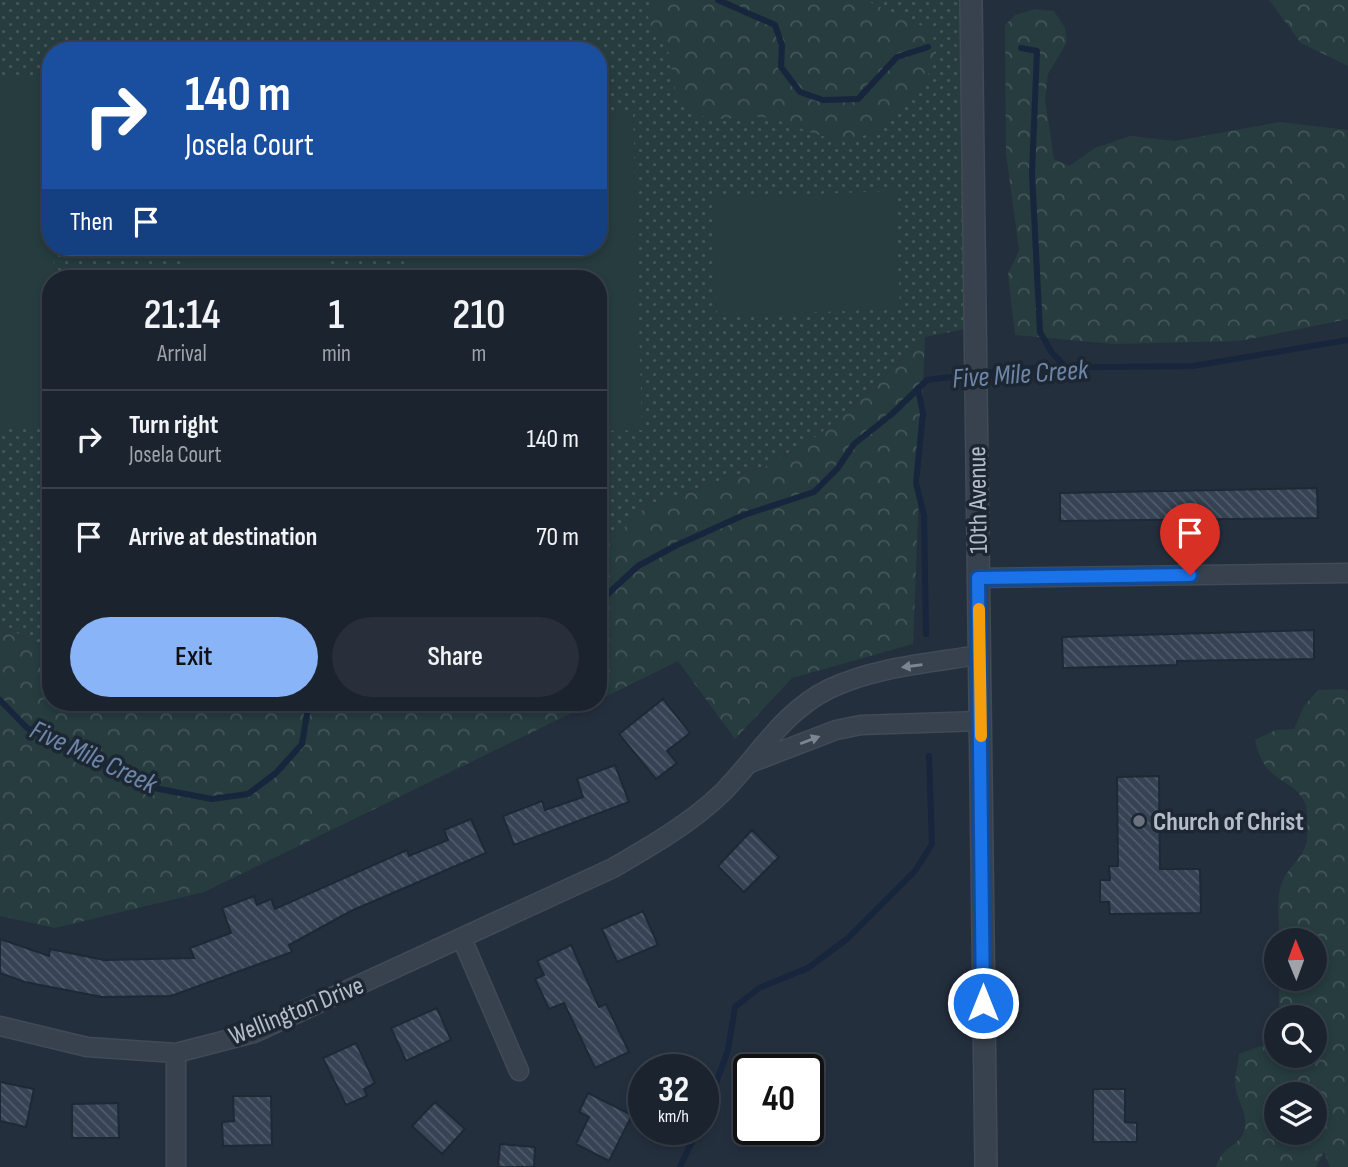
<!DOCTYPE html>
<style>
body{margin:0;font-family:"Sofia Sans Condensed",sans-serif;background:#282f3a;color:#f1f3f6;height:100vh;display:flex;flex-direction:column;font-size:26px;white-space:nowrap}
*{box-sizing:border-box;margin:0}
p{font-size:23px;color:#a0a4aa}
.icon{flex:none;width:38px;height:38px;fill:none;stroke:currentColor;stroke-width:2;stroke-linecap:round;stroke-linejoin:round}
.map{position:relative;flex:1;overflow:hidden}
.panel{position:absolute;left:42px;top:270px;width:565px;height:441px;display:flex;flex-direction:column;background:#1b232e;border-radius:28px;box-shadow:0 4px 10px #0003,0 0 0 2px #39404a}
.panel>*{flex:none}
.guide{position:absolute;left:42px;top:42px;width:565px;height:214px;border-radius:28px;box-shadow:0 4px 10px #0003,0 0 0 2px #39404a;background:#1a4fa0;color:#fff;overflow:hidden}
.needle{width:46px;rotate:359deg}
.tools{position:absolute;left:1264px;top:928px;display:grid;gap:14px}
.tools a{display:grid;place-items:center;width:63px;height:63px;border-radius:50%;background:#1b232e;box-shadow:0 4px 10px #0003,0 0 0 2px #39404a;font-size:35px}
.speed{position:absolute;left:628px;top:1054px;display:flex;gap:14px;font-size:35px;font-weight:700;text-align:center}
.speed>*{display:grid;place-content:center;width:91px;height:91px;border-radius:50%;background:#1b232e;box-shadow:0 4px 10px #0003,0 0 0 2px #39404a;line-height:1}
.speed small{font-size:18px;font-weight:400}
.speed .limit{border:4px solid #111;border-radius:10px;background:#fff;color:#111}
.pin{position:absolute;display:grid;place-items:center;width:60px;height:60px;color:#fff;margin:-72px -30px;border-radius:50% 50% 50% 0;rotate:-45deg;box-shadow:0 0 7px #0007}
.pin .icon{rotate:45deg}
.me{position:absolute;width:77px;margin:-38px;rotate:0deg;stroke-linejoin:round;filter:drop-shadow(0 0 5px #0008)}
.turn{display:flex;align-items:center;gap:24px;height:147px;padding:0 28px;font-size:32px}
.turn .icon{width:91px;height:91px;stroke-width:2.5}
.turn b{display:block;font-size:49px;line-height:60px}
.then{display:flex;align-items:center;height:66px;padding:0 28px;background:#0003;gap:14px;font-size:26px}
.eta{display:flex;justify-content:space-evenly;align-items:center;height:119px;text-align:center}
.eta b{font-size:42px;font-weight:600;line-height:49px}
.action{display:flex;gap:14px;margin-top:auto;padding:14px 28px}
.action a{flex:1;height:80px;border-radius:42px;background:#8ab4f8;color:#111;font-size:28px;font-weight:600;line-height:80px;text-align:center}
.action a+a{background:#282f3a;color:#f1f3f6}
ul{padding:0;list-style:none}
li{display:flex;align-items:center;gap:21px;height:98px;padding:0 28px;border-top:2px solid #39404a}
li div{flex:1}
li b{display:block;font-size:26px}
li em{font-style:normal}
.map>svg:first-child{display:block}
.grass{fill:url(#grass-dots);fill-rule:evenodd}
.forest{fill:url(#forest-crowns);fill-rule:evenodd}
.garden{fill:#263c3f}
.lines{fill:none;stroke-linecap:round;stroke-linejoin:round}
.stream{stroke:#17263c;stroke-width:6}
.building{fill:url(#building-back-hatch);stroke:#1f2835;stroke-width:2}
.minor-casing{stroke:#414a57;stroke-width:21}
.tertiary-casing{stroke:#414a57;stroke-width:24}
.minor{stroke:#38414e;stroke-width:18}
.tertiary{stroke:#38414e;stroke-width:21}
.oneway{fill:#7c8592}
.route-casing{stroke:#114b97;stroke-width:18}
.route{stroke:#1a73e8;stroke-width:12}
.slow{stroke:#f59e0b;stroke-width:12}
.worship-dot{fill:#6b7280;stroke:#1d2633;stroke-width:2.5}
.labels{text-anchor:middle;stroke-width:7;stroke-linejoin:round;paint-order:stroke}
.street-label{font-size:26px;fill:#b4bcc9;stroke:#1d2633}
.poi-label{font-size:26px;font-weight:bold;fill:#b4bcc9;stroke:#1d2633;text-anchor:start}
.water-label{font-size:28px;font-style:italic;fill:#6d86a8;stroke:#1d2633}
</style>
<div class="map">
<svg width="1348" height="1167" viewBox="0 0 1348 1167">
<defs>
<pattern id="grass-dots" width="8" height="8" patternUnits="userSpaceOnUse" patternTransform="scale(1.75)"><rect width="8" height="8" fill="#263c3f"/><path d="M2 2h.1M6 6h.1" fill="none" stroke="#435659" stroke-width="1.8" stroke-linecap="round"/></pattern>
<pattern id="forest-crowns" width="20" height="18" patternUnits="userSpaceOnUse" patternTransform="scale(1.75)"><rect width="20" height="18" fill="#263c3f"/><path d="M2 6a3 3 0 1 1 6 0M12 15a3 3 0 1 1 6 0" fill="none" stroke="#435659"/></pattern>
<pattern id="building-back-hatch" width="6" height="6" patternUnits="userSpaceOnUse" patternTransform="scale(1.75)"><rect width="6" height="6" fill="#364354"/><path d="M-1 5l2 2M0 0l6 6M5-1l2 2" fill="none" stroke="#515c6b"/></pattern>
</defs>
<rect width="100%" height="100%" fill="#242f3e"/>
<!-- grass -->
<path class="grass" d="M0,0H971L976,327L925,337L819,435L766,466L648,505L599,551L598,278H51V648L47,649L0,624ZM51,51H598V247H51Z"/>
<!-- forest -->
<path class="forest" d="M653,0H866C879,8 926,24 931,33C941,52 932,73 919,87C898,109 892,127 860,137C826,147 795,121 762,117C741,114 720,124 699,115C694,114 684,107 682,103C670,87 674,63 666,46C659,31 639,24 653,0Z
M1269,0H1348V66L1301,43Z
M1035,9L1054,11L1065,28L1067,42L1048,74L1045,99L1054,159L1069,166L1095,148L1130,136L1175,141L1280,122L1348,130V319L1240,341L1113,344L1015,335L1008,274L1019,250L1006,153L1005,25L1015,15Z
M925,337L913,644L792,678L735,739L678,661L599,700V551L648,505L766,466L819,435Z
M0,624L47,649L51,648V702H594L204,892L55,928L0,916Z
M1344,689L1348,691V1167H1330L1324,1152L1316,1167H1216C1222,1146 1238,1146 1243,1134C1251,1113 1235,1101 1235,1081C1235,1072 1239,1063 1239,1054L1272,1042L1276,1038V1055H1314V1017H1279V978H1314V940H1280L1279,936C1279,921 1277,903 1280,888C1287,861 1312,860 1307,821C1307,816 1307,809 1306,805C1293,775 1265,787 1255,740L1276,730L1294,729L1304,706L1318,690ZM1276,1094H1314V1132H1276Z"/>
<!-- garden -->
<path class="garden" d="M0,79H51V247H53L54,278H51V427H0Z
M633,112L642,430L599,431L598,278H405L404,247H598L599,113Z
M895,191L900,309L717,316L713,198Z
M185,247H321L322,278H186Z"/>
<g class="lines">
<!-- stream -->
<path class="stream" d="M718,0L775,25L782,45L781,67L800,92L823,100L858,99L897,57L928,47
M1021,48L1037,51L1032,173L1040,332L1052,353L1066,367
M918,389L923,413L916,483L924,515L926,634
M598,603L638,566L677,545L744,515L814,492L837,469L854,444L892,414L927,380L1022,368L1193,366L1348,340
M0,700L27,728L154,788L212,799L248,794L276,773L302,744L309,702
M704,1116L728,1050L735,1007L759,988L808,968L847,939L915,871L932,844L929,756
M680,1167L698,1129"/>
</g>
<!-- building -->
<path class="building" d="M1317,488L1318,518L1060,521V493Z
M1314,630V659L1177,661V665L1063,668L1062,637Z
M663,699L690,733L667,751L677,763L656,779L619,734Z
M615,765L629,802L514,845L503,816L542,801L545,810L583,797L577,779Z
M1159,776L1160,869H1200L1201,913L1110,914L1109,902H1100V880H1110L1109,866H1118L1117,777Z
M471,819L486,853L351,911L289,945L292,952L171,996L102,997L25,982L0,973V939L49,956L50,949L104,960L194,958L190,948L231,933L222,908L254,896L257,905L271,899L275,909L407,850L409,856L448,840L444,830Z
M752,830L779,857L744,892L718,866Z
M643,911L658,945L617,962L602,929Z
M571,945L599,1007L606,1004L629,1052L595,1068L564,1003L549,1009L535,979L544,975L537,961Z
M437,1008L451,1040L406,1061L391,1028Z
M356,1043L375,1083L364,1089L367,1096L346,1105L323,1058Z
M0,1082L34,1089L26,1127L0,1121Z
M1093,1089H1125V1122L1137,1123V1142H1093Z
M588,1093L632,1115L609,1161L576,1144L589,1117L579,1112Z
M233,1096H271L272,1145L223,1146L222,1122L234,1121Z
M435,1102L465,1129L442,1154L412,1126Z
M118,1103L119,1138H72V1104Z
M500,1144L535,1147L534,1167H498Z"/>
<g class="lines">
<!-- minor casing -->
<g class="minor-casing">
<path id="minor" d="M978,578L1348,573
M750,763L836,730L861,725L981,721
M462,939L519,1071
M0,1026L87,1047L176,1053L254,1033L613,868C651,846 691,823 722,793C758,757 782,712 829,689C875,667 929,663 979,655
M176,1053V1167"/>
</g>
<!-- tertiary casing -->
<g class="tertiary-casing">
<path id="tertiary" d="M971,0L986,1167"/>
</g>
<!-- minor -->
<use href="#minor" class="minor"/>
<!-- tertiary -->
<use href="#tertiary" class="tertiary"/>
</g>
<!-- one-way arrows -->
<defs><path id="oneway-solid" d="M-6-.8H1V-3.2L6.5 0L1 3.2V.8H-6Z" transform="scale(1.75)"/></defs>
<g class="oneway">
<use href="#oneway-solid" transform="translate(912 666) rotate(172)"/>
<use href="#oneway-solid" transform="translate(810 740) rotate(-21)"/>
</g>
<g class="lines">
<!-- route casing -->
<g class="route-casing">
<path id="route" d="M983,1003L978,578L1190,575"/>
</g>
<!-- route -->
<use href="#route" class="route"/>
<!-- slow -->
<path class="slow" d="M979,609L981,736"/>
</g>
<!-- markers -->
<circle class="worship-dot" cx="1139" cy="821" r="7"/>
<g class="labels">
<!-- street labels -->
<g class="street-label">
<text transform="translate(977 500) rotate(-91)" y="9">10th Avenue</text>
<text transform="translate(296 1010) rotate(-22)" y="9">Wellington Drive</text>
</g>
<!-- poi labels -->
<g class="poi-label">
<text x="1153" y="830">Church of Christ</text>
</g>
<!-- water labels -->
<g class="water-label">
<text transform="translate(1020 373) rotate(-4)" y="10">Five Mile Creek</text>
<text transform="translate(94 756) rotate(25)" y="10">Five Mile Creek</text>
</g>
</g>
</svg>
<div class="tools">
<a><svg class="needle" viewBox="-14 -14 28 28"><path d="M0-13l5 13h-10z" fill="#e53935"/><path d="M0 13l5-13h-10z" fill="#a0a4aa"/></svg></a>
<a><svg class="icon" aria-label="search" viewBox="0 0 24 24"><circle cx="10" cy="10" r="6"/><path d="M15 15l6 6"/></svg></a>
<a><svg class="icon" aria-label="layers" viewBox="0 0 24 24"><path d="M12 4l9 5-9 5-9-5zM3 14l9 5 9-5"/></svg></a>
</div>
<div class="speed"><div>32<small>km/h</small></div><div class="limit">40</div></div>
<div class="pin" style="left:1190px;top:575px;background:#d93025"><svg class="icon" aria-label="arrive" viewBox="0 0 24 24"><path d="M6 21V4h12l-3 4 3 4H6"/></svg></div>
<svg class="me" style="left:983px;top:1003px" viewBox="-20 -20 40 40"><circle r="17" fill="#1a73e8" stroke="#fff" stroke-width="3"/><path d="M0-11L8 9 0 5-8 9z" fill="#fff"/></svg>
<div class="guide">
<div class="turn"><svg class="icon" aria-label="right" viewBox="0 0 24 24"><path d="M7 20v-9h11M14 6l5 5-5 5"/></svg><div><b>140 m</b>Josela Court</div></div>
<div class="then">Then<svg class="icon" aria-label="arrive" viewBox="0 0 24 24"><path d="M6 21V4h12l-3 4 3 4H6"/></svg></div>
</div>
<section class="panel">
<div class="eta">
<div><b>21:14</b><p>Arrival</p></div>
<div><b>1</b><p>min</p></div>
<div><b>210</b><p>m</p></div>
</div>
<ul>
<li><svg class="icon" aria-label="right" viewBox="0 0 24 24"><path d="M7 20v-9h11M14 6l5 5-5 5"/></svg><div><b>Turn right</b><p>Josela Court</p></div><em>140 m</em></li>
<li><svg class="icon" aria-label="arrive" viewBox="0 0 24 24"><path d="M6 21V4h12l-3 4 3 4H6"/></svg><div><b>Arrive at destination</b></div><em>70 m</em></li>
</ul>
<div class="action"><a>Exit</a><a>Share</a></div>
</section>
</div>
